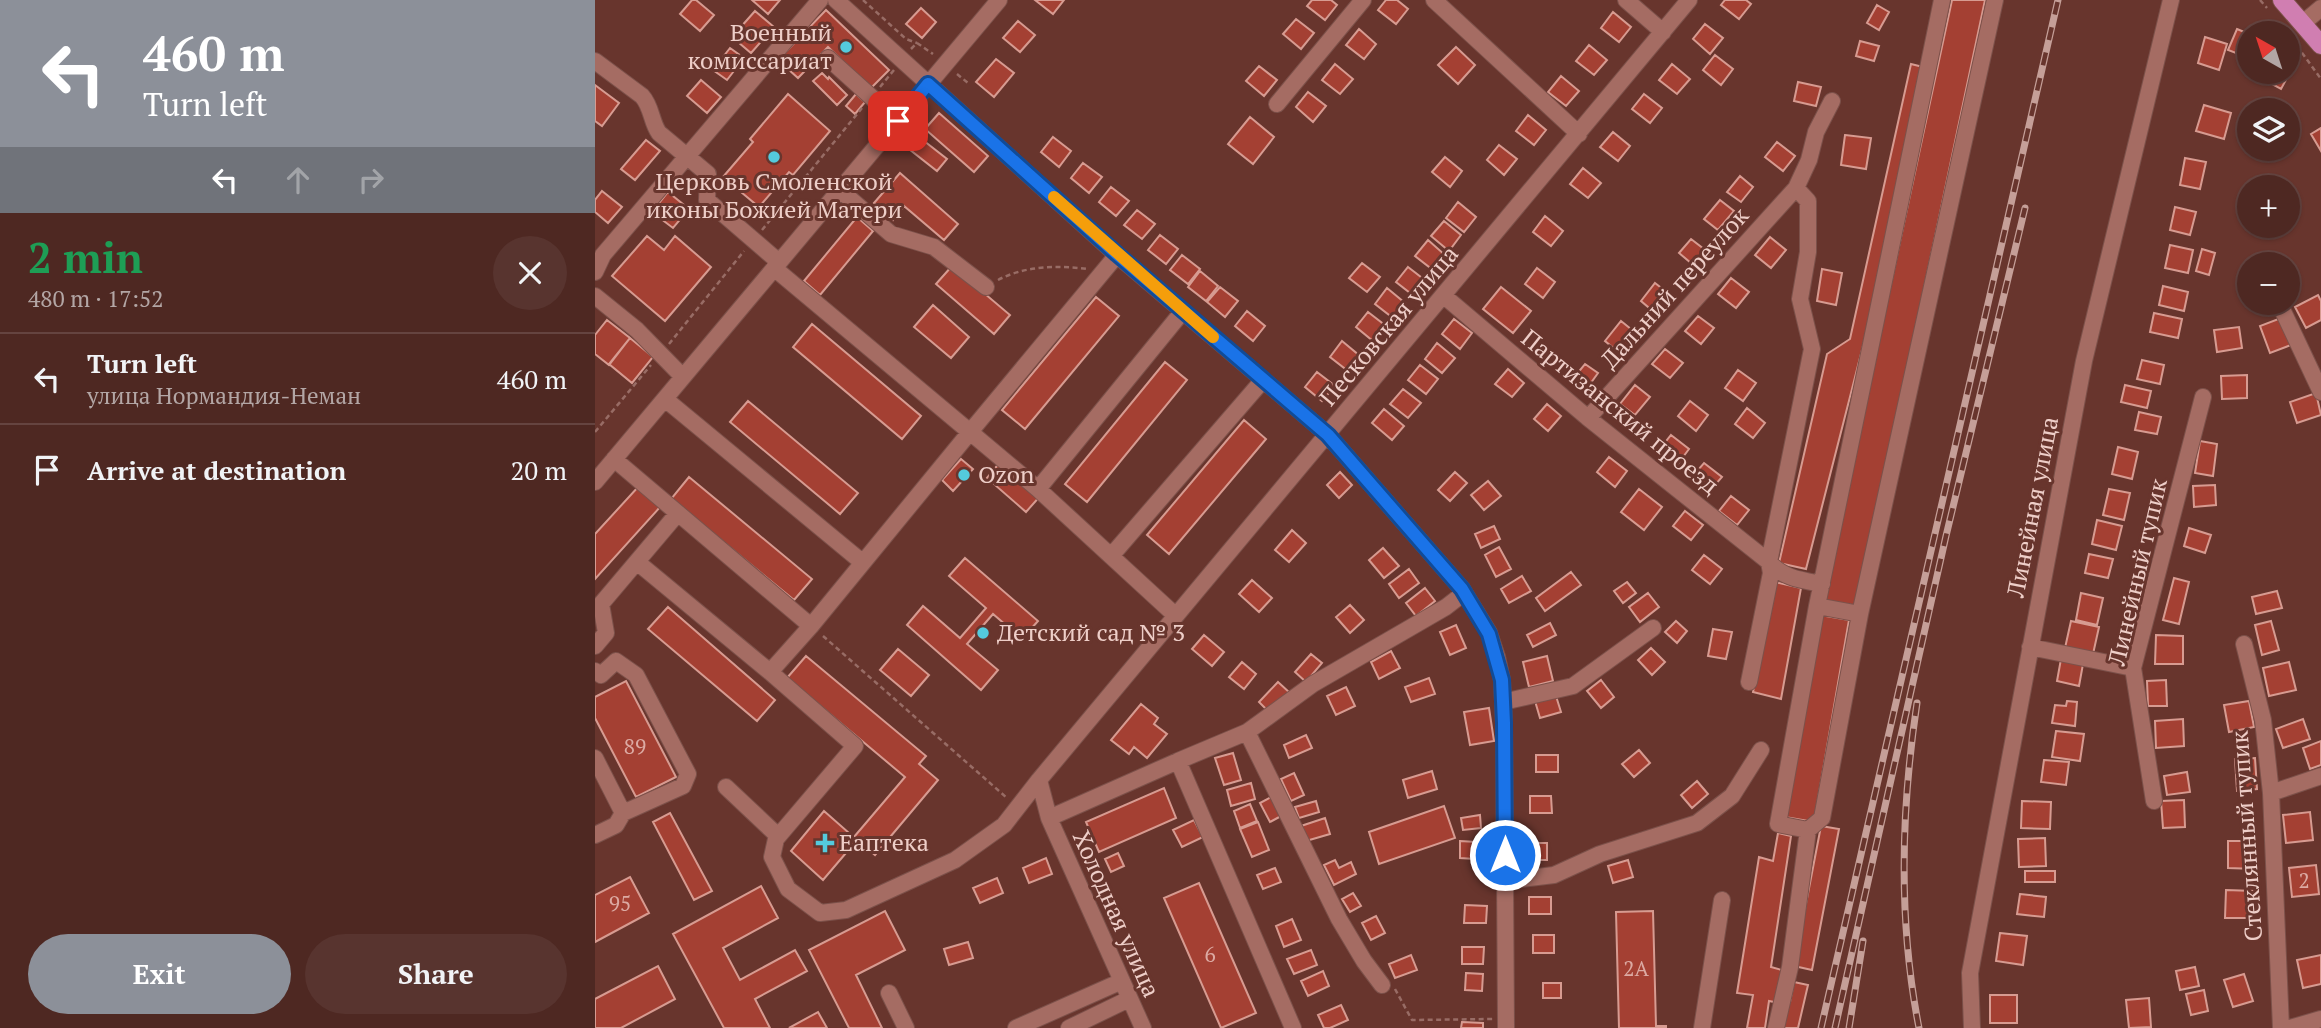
<!DOCTYPE html>
<meta charset="utf-8">
<style>
body{margin:0;font-family:"PT Serif",serif;background:#58342f;color:#f1f3f6;height:100vh;display:flex;flex-direction:column;font-size:26px;white-space:nowrap}
*{box-sizing:border-box;margin:0}
p{font-size:23px;color:#b3a6a5}
.icon{flex:none;width:38px;height:38px;fill:none;stroke:currentColor;stroke-width:2;stroke-linecap:round;stroke-linejoin:round}
.map{position:relative;flex:1;overflow:hidden}
.sheet{display:flex;flex-direction:column;background:#4e2822;width:595px}
.sheet>*{flex:none}
.top-card{background:#8c9099;color:#fff;overflow:hidden}
.needle{width:46px;rotate:321deg}
.buttons{position:absolute;left:1642px;top:21px;display:grid;gap:14px}
.buttons a{display:grid;place-items:center;width:63px;height:63px;border-radius:50%;background:#4e2822;box-shadow:0 2px 5px #0004,0 0 0 2px #654440;font-size:35px}
.pin{position:absolute;display:grid;place-items:center;width:60px;height:60px;color:#fff;margin:-30px;border-radius:14px;box-shadow:0 4px 10px #0006}
.me{position:absolute;width:77px;margin:-38px;rotate:0deg;stroke-linejoin:round;filter:drop-shadow(0 0 5px #0008)}
.turn{display:flex;align-items:center;gap:24px;height:147px;padding:0 28px;font-size:32px}
.turn .icon{width:91px;height:91px;stroke-width:2.5}
.turn b{display:block;font-size:49px;line-height:60px}
.lanes{display:flex;align-items:center;height:66px;padding:0 28px;background:#0003;justify-content:center;gap:35px;direction:ltr}
.lanes .off{opacity:.35}
.round{display:grid;place-items:center;flex:none;width:74px;height:74px;border-radius:37px;background:#58342f}
.overview{display:flex;align-items:center;justify-content:space-between;height:119px;padding:0 28px}
h1{font-size:42px;font-weight:700;line-height:52px;color:#1e9e55}
.action{display:flex;gap:14px;margin-top:auto;padding:14px 28px}
.action a{flex:1;height:80px;border-radius:42px;background:#8c9099;color:#fff;font-size:28px;font-weight:700;line-height:80px;text-align:center}
.action a+a{background:#58342f;color:#f1f3f6}
ul{padding:0;list-style:none}
li{display:flex;align-items:center;gap:21px;height:91px;padding:0 28px;border-top:2px solid #654440}
li div{flex:1}
li b{display:block;font-size:26px}
li em{font-style:normal}
main{display:flex;flex:1;min-height:0}
.map>svg:first-child{display:block}
.building{fill:#a44033;stroke:#d79b91;stroke-width:2}
.lines{fill:none;stroke-linecap:round;stroke-linejoin:round}
.minor-casing{stroke:#7c514a;stroke-width:18}
.major-casing{stroke:#7c514a;stroke-width:20}
.path{stroke:#986c65;stroke-width:2.5;stroke-dasharray:5 3.5;stroke-linecap:butt}
.minor{stroke:#a56c63;stroke-width:16}
.major{stroke:#d07eb1;stroke-width:18}
.rail-casing{stroke:#c59f98;stroke-width:7}
.rail{stroke:#68352d;stroke-width:4.5;stroke-dasharray:13;stroke-linecap:butt}
.route-casing{stroke:#114b97;stroke-width:18}
.route{stroke:#1a73e8;stroke-width:12}
.slow{stroke:#f59e0b;stroke-width:12}
.poi-dot{fill:#54cadd;stroke:#68352d;stroke-width:2.5}
.labels{text-anchor:middle;stroke-width:6;stroke-linejoin:round;paint-order:stroke}
.number-label{font-size:21px;fill:#dcaaa3}
.poi-label{font-size:24px;fill:#eecec8;stroke:#68352d;text-anchor:start}
.street-label{font-size:24px;fill:#eecec8;stroke:#68352d}
</style>
<main>
<section class="sheet">
<div class="top-card">
<div class="turn"><svg class="icon" aria-label="left" viewBox="0 0 24 24"><path d="M17 20v-9H6M10 6l-5 5 5 5"/></svg><div><b>460 m</b>Turn left</div></div>
<div class="lanes"><svg class="icon" aria-label="left" viewBox="0 0 24 24"><path d="M17 20v-9H6M10 6l-5 5 5 5"/></svg><svg class="icon off" aria-label="ahead" viewBox="0 0 24 24"><path d="M12 20V5M6 11l6-6 6 6"/></svg><svg class="icon off" aria-label="right" viewBox="0 0 24 24"><path d="M7 20v-9h11M14 6l5 5-5 5"/></svg></div>
</div>
<div class="overview"><div><h1>2 min</h1><p>480 m · 17:52</p></div><a class="round"><svg class="icon" aria-label="close" viewBox="0 0 24 24"><path d="M6 6l12 12M18 6L6 18"/></svg></a></div>
<ul>
<li><svg class="icon" aria-label="left" viewBox="0 0 24 24"><path d="M17 20v-9H6M10 6l-5 5 5 5"/></svg><div><b>Turn left</b><p>улица Нормандия-Неман</p></div><em>460 m</em></li>
<li><svg class="icon" aria-label="arrive" viewBox="0 0 24 24"><path d="M6 21V4h12l-3 4 3 4H6"/></svg><div><b>Arrive at destination</b></div><em>20 m</em></li>
</ul>
<div class="action"><a>Exit</a><a>Share</a></div>
</section>
<div class="map">
<svg width="1726" height="1028" viewBox="0 0 1726 1028">
<rect width="100%" height="100%" fill="#68352d"/>
<!-- building -->
<path class="building" d="M97,0H101L119,15L105,31L85,14Z
M157,0H185L173,14Z
M440,0H469L458,14Z
M717,0H736L742,5L730,20L712,6Z
M791,0H802L813,9L801,24L783,10Z
M1130,0H1151L1156,4L1144,19L1126,5Z
M1357,0H1390L1262,606L1228,600Z
M1282,5L1294,12L1284,30L1272,23Z
M326,8L341,22L327,38L311,24Z
M231,10L294,70L276,88L233,47L203,78L183,60Z
M160,11L179,27L156,53L137,37Z
M1018,12L1036,27L1024,42L1006,28Z
M701,19L719,33L706,49L688,34Z
M423,21L440,35L425,52L408,38Z
M1110,24L1128,38L1115,54L1098,39Z
M764,29L781,44L769,59L751,45Z
M1642,29L1654,34V43L1649,56L1633,50Z
M1610,37L1632,44L1624,70L1603,63Z
M1265,41L1284,46L1279,61L1261,56Z
M994,45L1012,60L999,75L981,61Z
M861,47L880,65L863,84L843,65Z
M135,48L149,58L132,80L118,70Z
M1120,55L1138,69L1126,85L1108,70Z
M401,59L419,73L399,97L381,82Z
M740,64L758,79L745,94L727,80Z
M1077,64L1095,79L1082,94L1064,80Z
M1316,64L1332,68L1269,342L1211,569L1184,563L1232,354L1255,339Z
M1692,64L1698,67L1686,89L1666,78L1669,72H1692Z
M664,66L682,80L669,96L651,81Z
M227,73L233,79L234,77L252,95L242,105L218,81Z
M966,76L984,91L971,106L953,92Z
M106,80L126,97L112,113L92,96Z
M1203,82L1226,87L1221,106L1199,101Z
M0,85L24,103L7,126L0,121Z
M713,92L731,106L718,122L701,107Z
M193,94L235,131L198,175L194,172L164,207L128,177L158,142L155,139Z
M261,94L270,102L260,114L251,106Z
M1049,94L1067,108L1055,123L1037,109Z
M1609,105L1636,113L1629,139L1601,131Z
M344,113L393,156L379,172L330,129Z
M933,115L951,130L939,145L921,131Z
M655,117L679,137L658,164L633,144Z
M1726,128V151L1716,134Z
M1018,132L1035,146L1023,161L1005,147Z
M1250,135L1276,138L1271,169L1246,165Z
M324,137L352,159L342,171L314,149Z
M458,137L476,151L464,167L446,152Z
M51,140L65,151L40,180L26,169Z
M1182,142L1200,156L1188,171L1170,157Z
M904,145L922,159L909,175L892,160Z
M850,157L867,171L855,187L837,172Z
M1590,158L1611,162L1605,189L1585,185Z
M488,163L507,177L494,193L476,178Z
M988,168L1006,183L993,198L975,184Z
M305,173L363,224L349,240L309,206L298,220L279,203Z
M1145,176L1158,187L1146,202L1132,192Z
M516,187L534,201L521,216L504,202Z
M7,191L27,207L13,223L0,212V200Z
M73,192L94,209L78,228L57,212Z
M1125,200L1139,211L1123,230L1109,219Z
M863,202L881,217L869,232L851,218Z
M1580,207L1601,212L1595,235L1575,230Z
M542,210L560,224L547,239L529,225Z
M950,216L968,231L956,246L938,232Z
M262,217L278,231L225,295L209,281Z
M849,221L866,235L854,251L836,236Z
M565,235L583,249L571,264L553,250Z
M52,236L69,250L80,236L116,267L70,321L17,276Z
M1175,237L1191,250L1176,268L1160,255Z
M1096,239L1114,253L1102,268L1084,253Z
M833,240L850,255L838,270L820,256Z
M1575,245L1598,250L1593,273L1570,268Z
M1607,249L1620,253L1614,275L1601,271Z
M587,255L605,269L593,284L575,270Z
M767,263L785,277L772,292L754,278Z
M357,266L415,315L399,334L341,284Z
M813,267L831,281L819,296L801,282Z
M942,268L960,282L948,298L930,284Z
M1227,269L1247,273L1241,305L1222,301Z
M605,271L623,286L611,301L593,287Z
M1136,278L1154,292L1141,308L1123,294Z
M1060,283L1074,294L1059,312L1046,301Z
M1568,286L1593,292L1589,311L1564,305Z
M625,287L643,301L630,317L612,302Z
M906,287L936,311L918,333L888,309Z
M792,288L810,303L798,318L780,304Z
M1723,295L1726,301V320L1711,328L1700,307Z
M501,297L524,316L430,429L407,410Z
M1659,303H1680L1663,310Z
M338,305L374,337L356,358L319,327Z
M652,311L670,326L658,341L640,326Z
M773,312L791,326L778,341L761,327Z
M1559,313L1587,319L1583,338L1555,332Z
M1103,316L1119,328L1106,344L1090,331Z
M1686,318L1696,345L1675,353L1665,326Z
M859,319L877,333L865,349L847,334Z
M12,320L35,338L14,365L0,354V335Z
M1026,321L1042,334L1026,354L1010,341Z
M217,324L326,416L307,439L198,347Z
M1644,327L1647,348L1622,352L1619,330Z
M35,338L58,357L37,383L14,364Z
M747,341L765,356L753,371L735,357Z
M842,343L860,358L847,373L830,359Z
M1070,349L1088,363L1075,378L1057,364Z
M1547,360L1569,365L1565,384L1542,379Z
M570,362L592,380L492,502L470,484Z
M990,364L1003,373L990,391L976,381Z
M825,365L843,379L831,394L813,380Z
M913,369L929,383L917,397L900,384Z
M1143,370L1161,383L1148,401L1130,388Z
M722,372L740,386L727,401L710,387Z
M1652,375V398L1627,399L1626,376Z
M1040,385L1055,397L1040,415L1025,404Z
M1530,385L1556,391L1552,408L1526,402Z
M808,389L826,403L813,418L795,404Z
M1721,393L1726,415L1702,423L1695,402Z
M153,401L263,493L245,514L135,422Z
M1095,401L1113,415L1101,431L1083,416Z
M952,404L966,416L953,431L939,419Z
M1152,408L1170,423L1158,438L1140,424Z
M789,409L809,426L797,440L777,423Z
M1544,412L1566,417L1562,434L1540,430Z
M649,420L671,439L574,554L552,535Z
M1076,435L1094,449L1082,465L1064,450Z
M1605,441L1622,444L1618,476L1600,473Z
M1523,447L1543,452L1537,479L1517,474Z
M1014,457L1032,471L1020,487L1002,472Z
M366,459L378,469L358,491L347,480Z
M406,461L446,495L431,512L392,478Z
M1109,463L1127,477L1114,492L1096,478Z
M745,472L757,485L744,498L732,485Z
M860,472L872,483L855,501L843,490Z
M94,477L217,579L199,600L76,499Z
M893,481L906,496L889,510L876,495Z
M1620,485L1621,505L1599,507L1598,486Z
M44,486L66,506L0,579V534Z
M1044,489L1067,507L1049,530L1026,512Z
M1514,489L1535,493L1529,520L1508,515Z
M1136,496L1154,510L1142,525L1124,511Z
M1090,511L1108,525L1096,540L1078,526Z
M1502,520L1527,526L1521,550L1497,544Z
M899,526L905,539L886,548L880,534Z
M1594,528L1616,535L1610,553L1589,546Z
M697,530L711,543L694,562L680,550Z
M904,547L916,569L901,577L890,555Z
M788,548L804,566L789,578L774,560Z
M1494,554L1518,559L1513,578L1490,573Z
M1109,555L1127,569L1115,584L1097,570Z
M370,558L443,621L427,639L398,614L372,644L403,670L386,690L312,625L328,606L365,638L391,608L354,576Z
M814,569L824,583L804,598L794,584Z
M976,572L986,585L950,611L941,598Z
M927,576L936,591L914,603L906,589Z
M1579,578L1594,582L1584,624L1568,620Z
M657,580L677,598L664,612L644,594Z
M1032,582L1041,593L1028,603L1019,591Z
M1180,582L1206,588L1186,699L1158,692Z
M830,588L840,601L821,616L811,603Z
M1682,591L1687,608L1661,614L1657,597Z
M1053,593L1064,607L1045,622L1034,607Z
M1486,593L1508,598L1502,625L1481,620Z
M755,605L769,620L755,633L741,617Z
M73,607L180,700L162,721L53,629Z
M1225,615L1254,620L1219,822L1190,817Z
M1081,621L1092,631L1082,643L1070,632Z
M1476,621L1504,627L1498,654L1470,648Z
M1676,621L1684,650L1667,655L1660,625Z
M955,623L961,635L938,647L932,635Z
M861,625L871,648L855,655L845,632Z
M1118,629L1137,632L1131,659L1113,656Z
M609,635L629,652L617,666L597,649Z
M1561,635L1588,636V664H1560Z
M1056,648L1070,662L1057,675L1043,660Z
M303,649L334,675L316,696L285,670Z
M796,651L805,668L784,679L776,662Z
M716,654L727,663L711,682L700,672Z
M211,656L331,756L324,764L343,780L280,855L259,837L310,777L192,678Z
M952,656L958,681L934,687L928,662Z
M1466,659L1488,664L1484,686L1462,681Z
M647,662L661,674L649,689L634,677Z
M1694,662L1701,690L1674,696L1668,668Z
M834,678L840,694L816,702L810,687Z
M1006,680L1019,697L1006,708L992,691Z
M1571,680L1572,706H1553L1552,681Z
M31,681L81,777L41,797L0,718V697Z
M683,682L695,693L675,713L664,702Z
M751,687L760,706L741,715L732,696Z
M961,696L966,712L945,718L940,701Z
M1472,701L1482,702L1480,726L1457,723L1460,705L1471,706Z
M1654,701L1659,727L1634,732L1629,705Z
M546,704L563,718L559,724L572,734L552,758L539,747L534,754L516,740Z
M894,708L899,741L875,745L869,712Z
M1588,719L1589,746L1561,748L1560,721Z
M1708,719L1715,739L1688,748L1681,729Z
M1461,731L1489,734L1485,761L1457,757Z
M711,735L717,748L694,758L689,745Z
M1726,741V765L1715,769L1708,748Z
M1044,750L1055,763L1039,777L1027,764Z
M638,753L646,780L629,785L620,758Z
M941,755H963V772H941Z
M1660,758L1662,789L1642,791L1640,759Z
M1449,760L1474,762L1471,785L1446,782Z
M837,771L842,789L813,798L808,780Z
M1592,772L1595,792L1572,795L1569,776Z
M699,773L709,795L696,801L686,779Z
M1102,781L1113,794L1097,808L1086,795Z
M656,783L660,799L636,806L632,790Z
M569,788L581,818L504,852L491,822Z
M678,796L688,815L675,822L665,803Z
M935,796H956L957,813H935Z
M1589,800L1590,827L1568,828L1566,801Z
M721,801L724,812L704,818L700,807Z
M1427,801L1456,802L1455,829L1426,828Z
M655,804L662,821L645,828L639,811Z
M849,806L860,838L784,864L774,832Z
M229,811L262,840L228,880L196,851Z
M1715,812L1718,840L1691,843L1688,815Z
M75,813L117,891L99,900L58,822Z
M885,815L886,828L868,830L866,818Z
M730,818L735,834L711,841L706,826Z
M599,820L608,837L587,847L578,830Z
M663,822L674,850L657,857L645,829Z
M1226,826L1244,829L1217,970L1199,966Z
M1183,833L1196,836L1176,967L1190,971L1184,1003L1174,1001L1170,1028H1152L1158,995L1142,993L1164,857L1178,861Z
M1450,838L1451,866L1424,867L1423,839Z
M865,841L881,842L880,859L865,858Z
M1633,841H1662L1661,869L1633,868Z
M930,843H952V860H930Z
M523,853L529,866L516,872L510,859Z
M451,858L457,874L434,883L428,868Z
M740,860L744,868L756,862L761,874L739,885L729,865Z
M1033,860L1038,877L1018,883L1013,866Z
M1721,865L1724,894L1697,897L1694,868Z
M680,868L686,882L668,889L662,875Z
M1430,871H1460V882H1430Z
M35,877L54,913L0,942V895Z
M402,878L408,893L385,903L378,888Z
M604,883L661,1013L626,1028L569,898Z
M166,886L183,918L128,948L145,980L200,950L212,971L160,999L175,1028H129L78,934Z
M1631,890L1659,891V918H1630Z
M758,893L766,906L755,912L747,899Z
M1425,894L1451,897L1449,917L1422,914Z
M934,897H956V914H934Z
M870,905L892,906L891,923H869Z
M290,911L310,950L261,975L287,1028H254L214,950Z
M1058,911L1061,1026H1071V1028H1024L1021,912Z
M781,916L790,933L776,940L767,923Z
M697,919L706,940L689,947L681,926Z
M1405,933L1432,936L1428,965L1401,961Z
M938,935H959V953H938Z
M373,942L378,958L354,965L349,949Z
M867,947H889L888,964H867Z
M716,950L722,965L699,974L692,959Z
M816,955L822,970L800,978L794,964Z
M1726,955V984L1708,988L1702,960Z
M63,966L80,999L26,1028H0V999Z
M1600,967L1604,986L1585,990L1581,971Z
M728,971L734,986L713,996L706,981Z
M871,973L888,974L887,991L870,990Z
M1649,974L1658,1001L1638,1007L1629,980Z
M1199,982L1213,985L1203,1028H1184L1189,1001L1195,1002Z
M948,983H966V998H948Z
M1609,990L1613,1011L1596,1015L1591,994Z
M1395,995H1422V1023H1395Z
M1554,998L1556,1027L1534,1028L1531,1000Z
M746,1005L753,1020L735,1028H729L723,1015Z
M223,1012L232,1028H194Z
M867,1022L888,1023V1028H866Z"/>
<g class="lines">
<!-- minor casing -->
<g class="minor-casing">
<path id="minor" d="M241,0L522,255L733,435L867,589L894,633L902,657L907,680L909,723L911,1028
M839,0L984,134
M1031,0L1068,32
M1708,23L1726,8
M233,58L303,121
M0,61L47,96C57,107 56,122 64,133L113,174L112,200L184,262
M682,104L768,0
M246,191L296,234L339,247L391,287
M522,255L375,432L443,489L580,615
M179,268L375,432L216,626L175,672L260,746L181,839L177,857L193,889L225,913L251,910L360,860L409,825L444,780
M0,272L8,255L225,0
M0,296L42,330L88,377
M849,296L993,418L1174,562C1188,578 1205,580 1227,584
M1686,307L1726,392
M70,399L267,562
M993,418L1201,188L1214,160L1221,132L1237,101
M19,459L216,626
M0,482L404,0
M443,489L588,311
M516,556L668,380
M42,562L175,672
M1222,606L1265,614
M1649,644L1668,720L1676,793L1686,1028
M0,646L11,633L6,604L83,513
M1435,647L1538,668
M0,671L6,675L21,661L41,675L93,774L88,786L28,813L0,758
M1154,682L1176,573L1174,562L1217,349L1205,299L1213,252V201L1201,188
M908,702L978,686L1058,628
M652,732L718,684L851,607L869,593
M583,761L652,732L744,919L769,961L787,985
M131,787L183,836
M1676,793L1726,776
M1559,801L1538,668L1608,397
M454,818L583,761L698,1028
M1213,830L1183,824L1222,606L1347,0
M0,835L21,825L28,813
M910,881L959,875L1005,854L1102,823L1137,796L1166,750
M294,993L311,1028
M421,1028L527,981
M474,1028L534,999
M548,1028L454,818L444,780L1094,0
M1107,1028L1127,900
M1181,1028L1195,967L1213,830L1227,818L1265,614L1400,0
M1377,1028L1375,973L1489,361L1576,0
M1695,1028L1726,1019"/>
</g>
<!-- major casing -->
<g class="major-casing">
<path id="major" d="M1687,0L1726,45"/>
</g>
<!-- path -->
<path class="path" d="M268,0L311,39L322,43
M1665,0L1672,8
M1692,32L1726,79
M316,49L322,43L338,54
M362,74L373,83
M285,87L299,70
M167,230L267,108
M403,280C429,266 462,265 492,269
M74,344L149,251
M0,432L56,365
M228,636L412,798
M800,989L817,1020L898,1019"/>
<!-- minor -->
<use href="#minor" class="minor"/>
<!-- major -->
<use href="#major" class="major"/>
<!-- rail casing -->
<g class="rail-casing">
<path id="rail" d="M1322,703C1306,810 1303,921 1324,1028
M1226,1028L1463,0
M1240,1028L1351,536L1430,208
M1254,1028L1268,941"/>
</g>
<!-- rail -->
<use href="#rail" class="rail"/>
</g>
<g class="lines">
<!-- route casing -->
<g class="route-casing">
<path id="route" d="M303,121L333,84L522,254L733,435L867,589L894,634L907,680L909,723L910,855"/>
</g>
<!-- route -->
<use href="#route" class="route"/>
<!-- slow -->
<path class="slow" d="M459,197L618,337"/>
</g>
<!-- markers -->
<g class="poi-dot">
<circle cx="251" cy="47" r="7"/>
<circle cx="179" cy="157" r="7"/>
<circle cx="369" cy="475" r="7"/>
<circle cx="388" cy="633" r="7"/>
<path d="M226.5 832.5h7v7h7v7h-7v7h-7v-7h-7v-7h7z"/>
</g>
<g class="labels">
<!-- number labels -->
<g class="number-label">
<text x="40" y="754">89</text>
<text x="1709" y="888">2</text>
<text x="25" y="911">95</text>
<text x="615" y="962">6</text>
<text x="1041" y="976">2А</text>
</g>
<!-- poi labels -->
<g class="poi-label">
<text x="237" y="41" text-anchor="end">Военный<tspan x="237" dy="28">комиссариат</tspan></text>
<text x="179" y="190" text-anchor="middle">Церковь Смоленской<tspan x="179" dy="28">иконы Божией Матери</tspan></text>
<text x="383" y="483">Ozon</text>
<text x="402" y="641">Детский сад № 3</text>
<text x="244" y="851">Еаптека</text>
</g>
<!-- street labels -->
<g class="street-label">
<text transform="translate(1080 288) rotate(-48)" y="8">Дальний переулок</text>
<text transform="translate(794 326) rotate(-50)" y="8">Песковская улица</text>
<text transform="translate(1025 412) rotate(39)" y="8">Партизанский проезд</text>
<text transform="translate(1438 507) rotate(-79)" y="8">Линейная улица</text>
<text transform="translate(1543 572) rotate(-77)" y="8">Линейный тупик</text>
<text transform="translate(1652 836) rotate(-94)" y="8">Стеклянный тупик</text>
<text transform="translate(521 914) rotate(66)" y="8">Холодная улица</text>
</g>
</g>
</svg>
<div class="buttons">
<a><svg class="needle" viewBox="-14 -14 28 28"><path d="M0-13l5 13h-10z" fill="#e53935"/><path d="M0 13l5-13h-10z" fill="#b3a6a5"/></svg></a>
<a><svg class="icon" aria-label="layers" viewBox="0 0 24 24"><path d="M12 4l9 5-9 5-9-5zM3 14l9 5 9-5"/></svg></a>
<a>+</a>
<a>−</a>
</div>
<div class="pin" style="left:303px;top:121px;background:#d93025"><svg class="icon" aria-label="arrive" viewBox="0 0 24 24"><path d="M6 21V4h12l-3 4 3 4H6"/></svg></div>
<svg class="me" style="left:910px;top:855px" viewBox="-20 -20 40 40"><circle r="17" fill="#1a73e8" stroke="#fff" stroke-width="3"/><path d="M0-11L8 9 0 5-8 9z" fill="#fff"/></svg>
</div>
</main>
